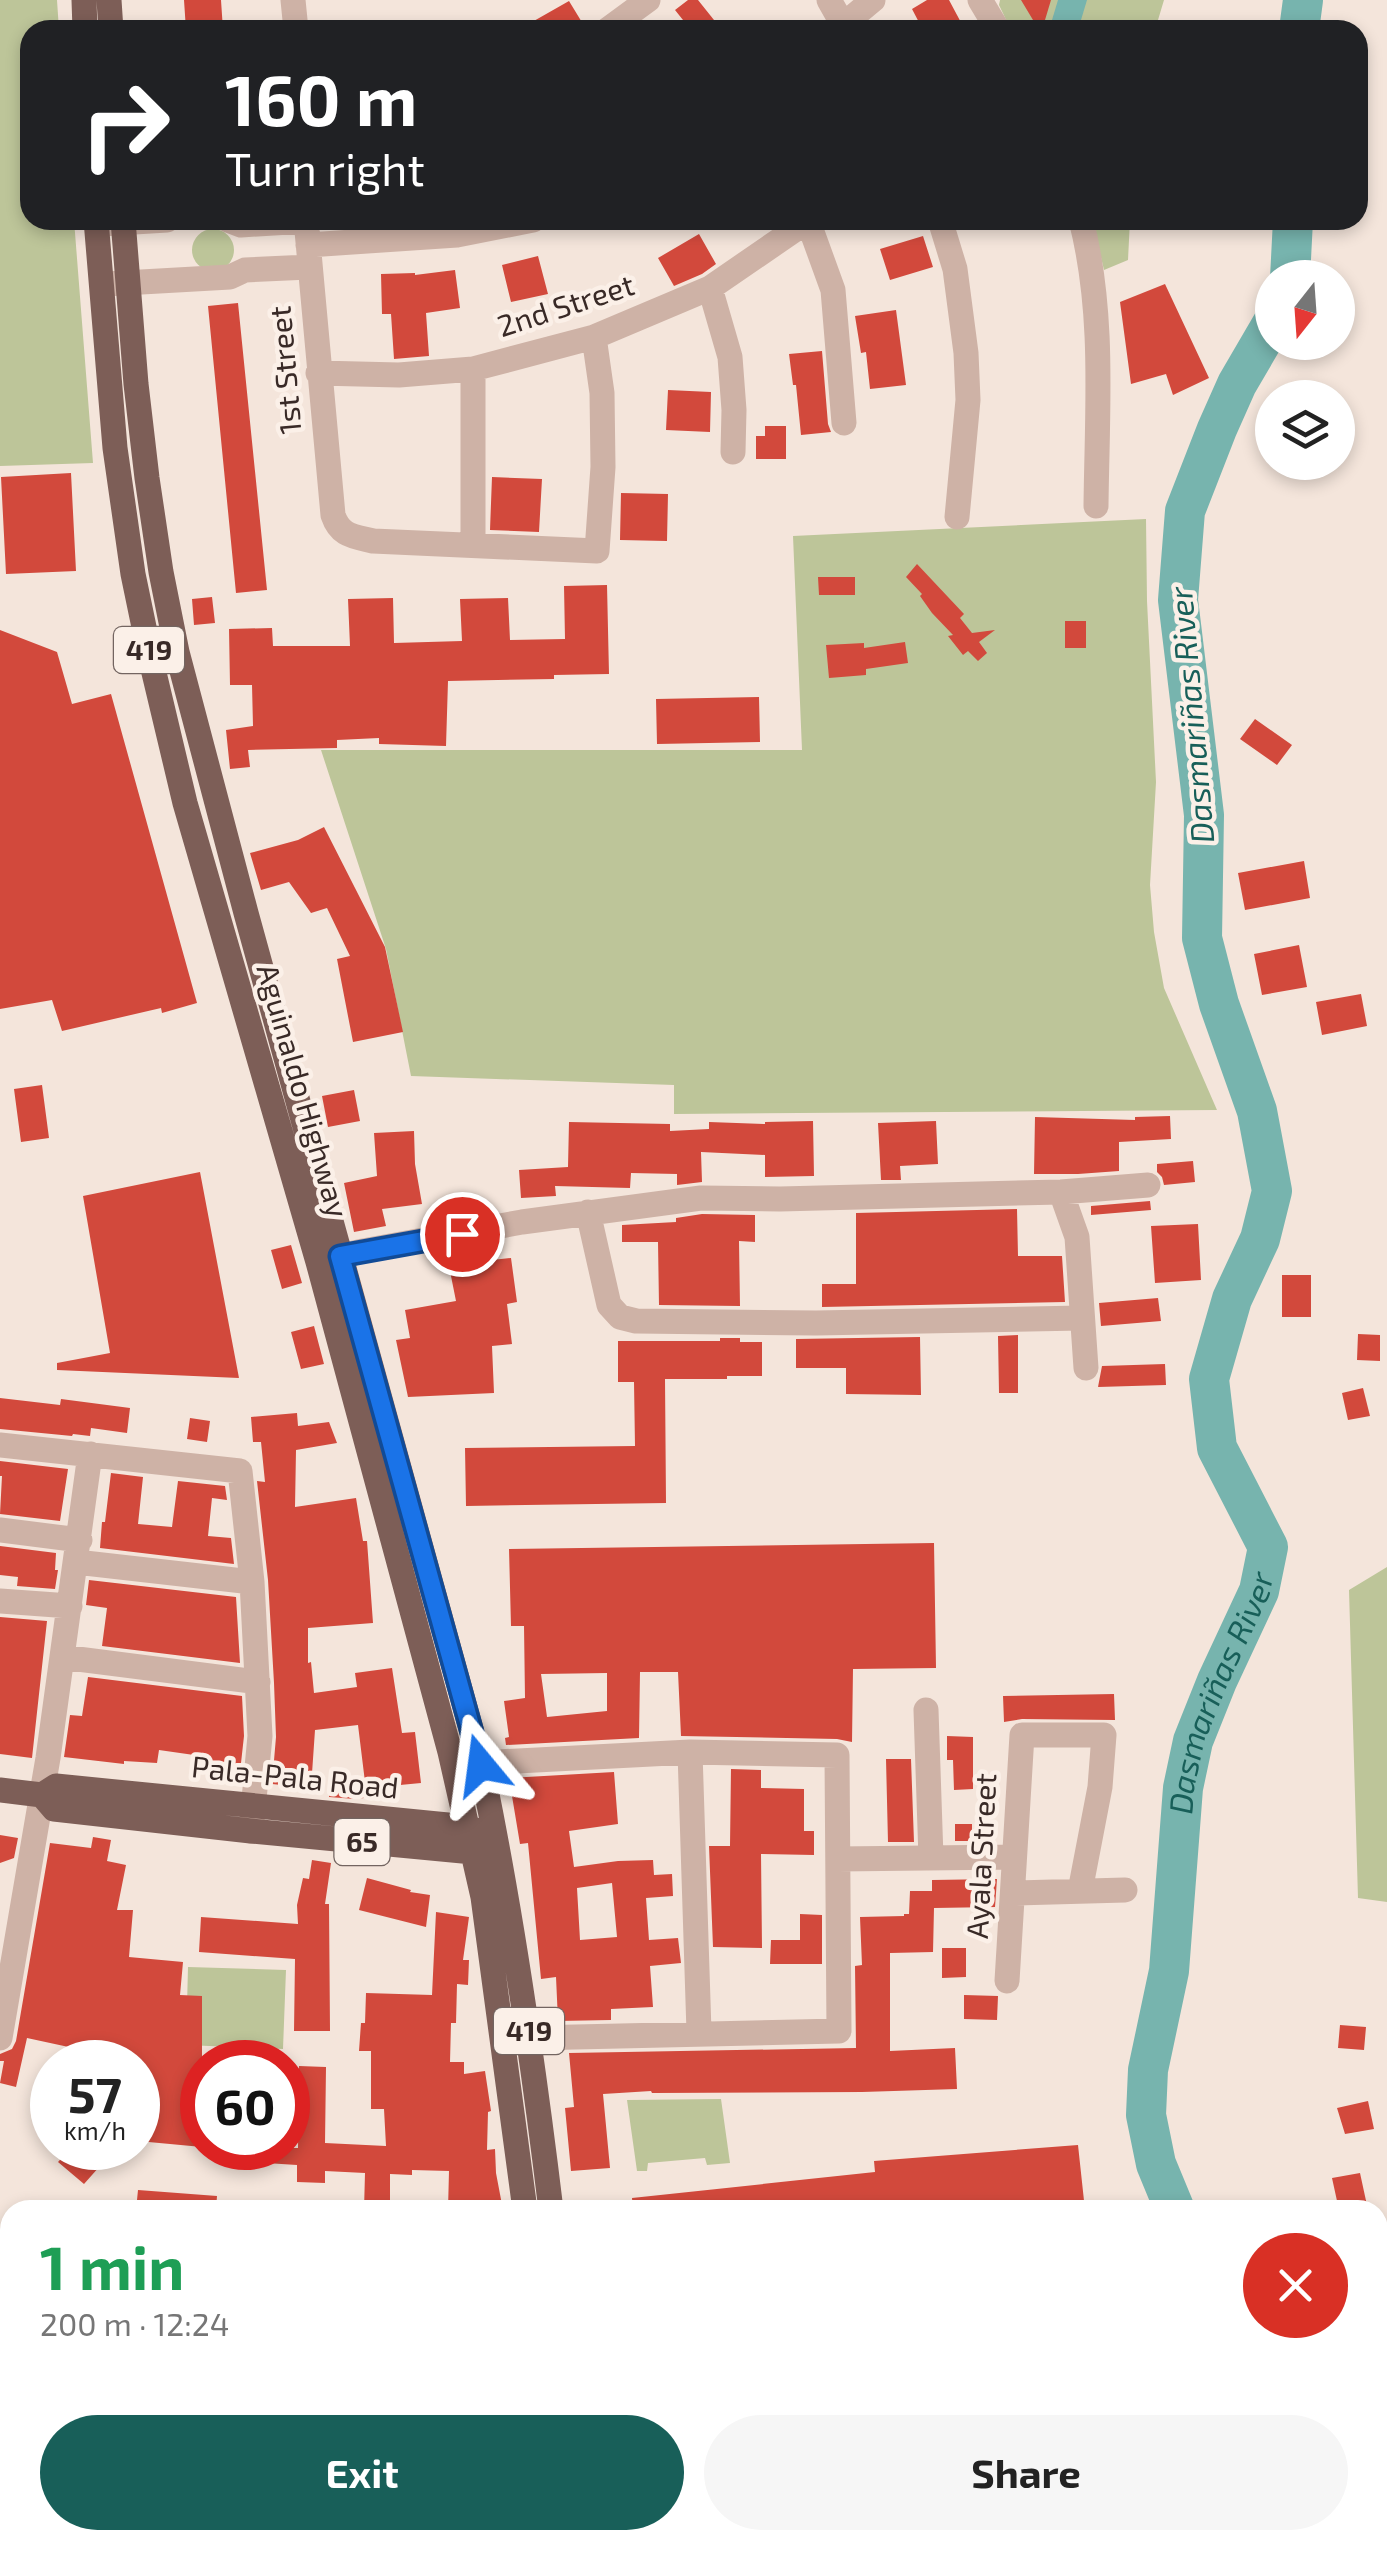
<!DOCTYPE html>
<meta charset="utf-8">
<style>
body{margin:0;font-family:"Exo 2",sans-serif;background:#f6f6f6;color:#222;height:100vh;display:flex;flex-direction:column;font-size:38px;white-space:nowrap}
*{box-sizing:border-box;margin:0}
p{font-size:32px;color:#767676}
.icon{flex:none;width:55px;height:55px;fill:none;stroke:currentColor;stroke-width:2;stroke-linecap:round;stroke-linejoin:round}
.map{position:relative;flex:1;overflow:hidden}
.sheet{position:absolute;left:0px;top:2200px;width:1388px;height:350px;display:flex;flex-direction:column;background:#fff;border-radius:30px 30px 0 0;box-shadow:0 5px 15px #0003}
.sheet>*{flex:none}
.hud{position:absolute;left:20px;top:20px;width:1348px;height:210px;border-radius:30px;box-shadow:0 5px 15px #0003;background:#202124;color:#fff;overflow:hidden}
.needle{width:65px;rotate:197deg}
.buttons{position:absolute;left:1255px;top:260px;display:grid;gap:20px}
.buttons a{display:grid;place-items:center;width:100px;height:100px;border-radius:50%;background:#fff;box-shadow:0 5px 15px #0003;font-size:50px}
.speed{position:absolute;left:30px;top:2040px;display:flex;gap:20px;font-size:50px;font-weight:700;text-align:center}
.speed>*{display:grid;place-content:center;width:130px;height:130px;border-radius:50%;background:#fff;box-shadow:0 5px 15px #0003;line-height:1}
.speed small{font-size:25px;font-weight:400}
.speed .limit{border:15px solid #d22;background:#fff;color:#111}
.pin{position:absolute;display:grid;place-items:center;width:85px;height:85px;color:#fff;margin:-42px;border:5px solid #fff;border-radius:50%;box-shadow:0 2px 10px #0007}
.me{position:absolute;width:110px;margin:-55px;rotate:344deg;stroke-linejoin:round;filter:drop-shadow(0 0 8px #0008)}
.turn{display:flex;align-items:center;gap:35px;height:210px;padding:0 40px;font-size:45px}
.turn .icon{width:130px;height:130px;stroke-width:2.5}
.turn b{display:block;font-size:70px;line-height:85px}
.round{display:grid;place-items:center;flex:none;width:105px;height:105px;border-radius:52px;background:#f6f6f6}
.overview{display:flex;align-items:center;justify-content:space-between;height:170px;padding:0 40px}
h1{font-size:60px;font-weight:700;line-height:75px;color:#1e9e55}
.button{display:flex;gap:20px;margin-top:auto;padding:20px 40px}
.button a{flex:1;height:115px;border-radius:60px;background:#185f59;color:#fff;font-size:40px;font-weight:700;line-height:115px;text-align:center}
.button a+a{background:#f6f6f6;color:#222}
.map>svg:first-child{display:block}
.green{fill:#bdc599}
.water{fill:#77b4ae}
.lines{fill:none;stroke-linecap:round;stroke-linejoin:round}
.river{stroke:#77b4ae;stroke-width:40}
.building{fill:#d2493c;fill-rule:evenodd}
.minor{stroke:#ceb2a6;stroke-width:25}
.major{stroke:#7d5e57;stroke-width:25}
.highway{stroke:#5b423e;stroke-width:30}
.route-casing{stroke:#114b97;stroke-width:25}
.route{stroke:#1a73e8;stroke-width:18}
.labels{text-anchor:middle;stroke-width:9;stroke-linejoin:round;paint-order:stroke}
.shield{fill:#fbf0e8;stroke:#736561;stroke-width:2.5}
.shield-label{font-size:28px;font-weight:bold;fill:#392a27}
.street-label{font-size:30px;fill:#392a27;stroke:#fbf0e8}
.water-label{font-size:32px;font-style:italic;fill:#185f59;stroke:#fbf0e8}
</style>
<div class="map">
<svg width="1387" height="2550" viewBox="0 0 1387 2550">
<rect width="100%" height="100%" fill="#f4e5db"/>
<!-- green -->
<path class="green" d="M0,0H57L59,30H30V220H74L93,463L0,466Z
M1000,0H1164L1155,30H1011L999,5Z
M1092,220H1130L1128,260L1104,270Z
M192 250a21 21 0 1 1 42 0a21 21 0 1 1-42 0Z
M1146,519L1147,601L1156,782L1150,885L1154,932L1164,988L1217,1110L674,1114V1085L411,1076L386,949L321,750H802L793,536Z
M1387,1567V1902L1358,1898L1349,1590Z
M188,1967L286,1970L283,2049L186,2045Z
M721,2099L730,2163L707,2165L705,2158L648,2163L647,2171H637L627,2100Z
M73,2540H216L217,2550H56Z"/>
<!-- water -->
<path class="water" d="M1058,0H1087L1078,30H1049Z"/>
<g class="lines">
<!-- river -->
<g class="river">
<path d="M1299,30L1303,0"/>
<path d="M1290,278L1293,220"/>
<path id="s1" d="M1175,2210L1156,2164L1146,2115L1148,2070L1169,1971L1183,1788L1193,1741L1217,1681L1259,1591L1268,1547L1217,1448L1209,1379L1232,1299L1260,1239L1272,1191L1257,1111L1219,1004L1202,938L1204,815L1178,600L1185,511L1217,429L1237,384L1272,324"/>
<path d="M1190,2550V2540"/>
</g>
</g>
<!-- building -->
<path class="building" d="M184,0H221L223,30H186Z
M688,0H698L722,30H691L675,10Z
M927,0H949L965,30H923L912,9Z
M1021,0H1051L1042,30H1039Z
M569,1L583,24L574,30H518Z
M699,234L716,264L702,274L674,286L658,258Z
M923,236L933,267L890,280L880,249Z
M538,256L548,294L511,302L502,265Z
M455,270L460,308L426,313L429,356L394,359L391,314H382L381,274L415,273V275Z
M1165,284L1209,378L1173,395L1166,374L1131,384L1120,302Z
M238,303L267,590L236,593L208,306Z
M896,310L906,385L870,389L866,352L861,353L855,316Z
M822,351L828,424L831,432L801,435L796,385H793L789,354Z
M668,390L711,392L710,432L666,430Z
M765,426H786V459H756V436H765Z
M71,473L76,571L6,574L1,477Z
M492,477L542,479L539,532L490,530Z
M621,493L668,494L667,541L620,540Z
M917,564L964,614L960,618L972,633L995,630L979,642L987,653L978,661L968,651L963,655L948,636L953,635L932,613L920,596L922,594L906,577Z
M818,577H855V595H819Z
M607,585L609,674L554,675V679L448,681L446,746L379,744V738L337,740V748L248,750L250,767L230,769L226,730L253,726L252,685H230L229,629L272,628L273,646H350L348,599L393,598L394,643L462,641L460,599L508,598L510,640L565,639L564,586Z
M212,597L215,623L194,625L192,599Z
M1065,621H1086V648H1065Z
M0,630L57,652L72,704L111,694L197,1003L162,1013L161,1008L62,1031L52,1000L0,1009Z
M905,642L908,663L866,669V675L829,678L826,645L864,643V648Z
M759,697L760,742L657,744L656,699Z
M1255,719L1292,745L1277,765L1240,739Z
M324,827L385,947L403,1032L353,1042L337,959L350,956L327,908L311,913L289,882L261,890L250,853L298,840Z
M1304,861L1310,898L1245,910L1238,873Z
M1299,945L1307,987L1262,995L1254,954Z
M1361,994L1367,1026L1322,1035L1316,1002Z
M42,1085L49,1138L21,1142L14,1089Z
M354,1090L360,1121L328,1127L322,1096Z
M1170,1116L1171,1139L1119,1142V1171L1078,1174H1034L1035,1117L1135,1120V1117Z
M813,1121L814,1176L765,1177V1155L701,1152L702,1182L677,1185V1174L631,1173L630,1188L555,1186L556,1196L521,1198L519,1170L568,1167L569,1122L670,1124V1131L709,1129V1122L765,1124V1122Z
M936,1121L938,1164L900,1166L901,1180H881L878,1123Z
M414,1131L415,1164L422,1204L382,1209L386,1226L354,1232L344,1183L377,1176L374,1133Z
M1193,1161L1195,1182L1164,1185L1162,1177L1157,1172V1164Z
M200,1172L239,1378L57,1370V1363L110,1353L83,1196Z
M1150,1201L1151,1210L1091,1215V1206Z
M1017,1209L1018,1256H1062L1065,1302L822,1307V1284H856V1213Z
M702,1214L755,1215V1242L739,1241L740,1306L659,1305L658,1242H622V1225L676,1222V1218Z
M1198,1224L1201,1280L1155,1283L1151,1226Z
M291,1245L302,1283L282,1289L271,1250Z
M472,1252L474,1262L511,1258L517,1302L507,1304L512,1344L492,1346L494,1393L408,1397L396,1340L410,1338L405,1310L456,1301L447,1256Z
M1282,1275H1311V1317H1282Z
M1158,1298L1161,1321L1101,1326L1099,1303Z
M314,1326L324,1364L301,1369L291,1332Z
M1358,1334L1380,1335V1361L1357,1360Z
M1018,1335V1393H999L998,1336Z
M920,1337L921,1395L846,1394V1368H796V1339Z
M720,1338H740V1342H762V1376H727V1379H665L666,1503L466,1506L465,1448L635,1446L634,1382H618V1341H720Z
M1165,1364L1166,1385L1098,1387L1102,1366Z
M1363,1388L1370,1416L1348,1420L1342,1393Z
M0,1398L60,1405L61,1399L130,1408L127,1433L91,1428L90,1436L73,1434L72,1436L0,1429Z
M297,1413L298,1426L329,1422L337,1443L296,1450L295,1507L356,1498L363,1541H367L373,1623L308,1628V1663L311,1662L314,1693L357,1687L355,1673L392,1668L402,1733L415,1732L421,1783L400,1785V1794L355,1799L329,1797L330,1781L365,1782L358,1725L315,1730L311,1788L272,1784L276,1737L274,1683L268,1580L257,1481L265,1482L261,1442H253L251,1417Z
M190,1418L210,1421L207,1442L187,1439Z
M0,1461L68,1469L60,1521L0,1514L2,1476H0Z
M111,1473L143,1477L138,1524L172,1527L178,1481L225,1486L227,1500L212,1498L208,1536L231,1538L234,1564L100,1548L102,1522H105Z
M934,1543L936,1668L853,1669L852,1742L837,1739L681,1736L678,1672H640L639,1738L506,1745L505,1738L509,1737L504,1701L525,1698L524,1626H511L509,1549ZM607,1673V1711L547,1717L541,1674Z
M0,1546L56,1553L55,1570H58L55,1589L17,1586L18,1577L0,1575Z
M89,1580L236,1597L240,1663L102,1646L107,1608L86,1605Z
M0,1617L47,1621L32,1758L0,1754Z
M88,1677L242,1696L244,1736L239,1781L226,1780L228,1767L193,1763L194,1755L159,1750L157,1763L124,1761V1764L64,1757L70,1715L82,1716Z
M1114,1694L1115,1720L1022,1719L1004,1722L1003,1696Z
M947,1736L973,1737V1789L954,1790L953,1760H947Z
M886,1759H911L914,1842H888Z
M731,1769L761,1770V1788L804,1789V1831H814V1855L761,1854L762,1948L713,1947L709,1846H730Z
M614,1772L618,1824L569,1831L574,1867L618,1861L653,1860L654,1875L672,1874L673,1896L646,1898L649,1940L678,1938L681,1963L650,1966L653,2007L611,2009V2020L558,2021L556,1977L541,1979L528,1843L520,1844L509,1778ZM612,1883L617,1937L580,1940L577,1888Z
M997,1790L998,1810H980V1791Z
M955,1824H972V1841H955Z
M0,1835L18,1838L14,1858L0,1863Z
M93,1837L111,1840L107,1861L126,1865L117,1910H133L129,1957L183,1962L180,1995L202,1996V2147L138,2141V2062L27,2038L16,2087L0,2083L4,2061H0V2054L12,2049L16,2041L50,1843L91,1848Z
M312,1860L331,1863L325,1904H329L330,2031H294L295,1959L199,1952L201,1917L298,1924L297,1905L303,1878L309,1879Z
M367,1878L411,1890L410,1892L430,1895L426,1927L359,1910Z
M997,1879L995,1907L934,1908L933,1952L890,1953V2051L955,2048L957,2089L862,2092L652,2093L651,2091L603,2094L610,2168L571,2171L565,2108L574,2107L569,2053L856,2048L855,1966L862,1965L860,1917L904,1916V1914H909L910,1891H932V1880Z
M436,1912L469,1917L463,1960H469L468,1985L457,1984L456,2023H451L450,2062H464V2074L485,2071L491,2111L488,2112L487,2150L495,2149L496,2173L503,2210H448L449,2171L412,2170V2175L390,2174V2210H364L365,2173L325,2171V2183L297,2182V2165L250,2162L251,2148H298L299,2066L326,2067L325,2143L386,2146L384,2109H371V2051H359L361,2023H365L366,1993L432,1995Z
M800,1914L822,1915V1964H770L771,1940H800Z
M942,1948H966V1977L942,1978Z
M964,1995L998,1996L997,2020L964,2019Z
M1340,2025L1366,2027L1364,2050L1338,2048Z
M1368,2101L1374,2129L1345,2134L1337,2108Z
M1078,2145L1085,2210H633L632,2198L875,2172L874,2161Z
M71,2148H78L100,2166L84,2184L58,2162Z
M1360,2173L1368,2210H1339L1332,2178Z
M138,2190L217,2196L216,2210H136Z"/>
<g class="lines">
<!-- minor -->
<path class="minor" d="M293,0L296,30
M829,0L846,30
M980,0L998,30
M607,30L648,0
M837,30L873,0
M228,220L241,225L306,221
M306,220L333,515C340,536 353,536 373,541L597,551L603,467L602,393L594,337
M940,220L955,269L966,353L968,400L957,517
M1081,220C1105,313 1097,411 1096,506
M808,221L833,290L844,423
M102,224L167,220
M308,245L457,235L533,220
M106,284L230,277L245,270L309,267
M710,288L730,357L734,410L733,452
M473,369V545
M318,373L399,375L473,369L594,337L710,288L809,220
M1061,1192L1077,1237L1086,1368
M588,1212L609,1305L620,1317L636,1321L816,1323L1082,1318
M319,1261L363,1251L522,1222L701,1198L780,1199L1061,1192L1148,1185
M0,1445L240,1471L252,1582L260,1736L251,1831
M0,1530L80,1540
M76,1562L252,1582
M0,1601L70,1606
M62,1657L258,1682
M926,1710L931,1858
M690,1752L699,2032
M481,1765L497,1762L690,1752L837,1755L839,2031L531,2038
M838,1859L1014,1857
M1013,1893L1125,1890
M1007,1981L1022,1735H1104L1100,1787L1080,1891
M0,2038L48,1758L90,1454"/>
<!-- major -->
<path class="major" d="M84,0L85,30
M109,0L111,30
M96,220L115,448L133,574L150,656L185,803L318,1262L450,1752L483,1897L525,2210
M123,220L136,384L147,478L161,572L177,652L246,913L481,1765C512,1913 533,2061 551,2210
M0,1790L42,1795L56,1786L468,1827L479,1832
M42,1795L54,1809L251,1831L473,1852L486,1845
M567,2540L569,2550
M604,2540L606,2550"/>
<!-- highway -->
<path class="highway" d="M0,2543L5,2550"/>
</g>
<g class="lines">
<!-- route casing -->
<g class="route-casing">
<path id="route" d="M462,1234L340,1256L481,1765"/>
</g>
<!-- route -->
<use href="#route" class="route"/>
</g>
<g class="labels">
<!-- shield labels -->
<g class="shield">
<rect x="114" y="627" width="70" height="46" rx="8"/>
<rect x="334.5" y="1819" width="55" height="46" rx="8"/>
<rect x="494" y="2008" width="70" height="46" rx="8"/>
</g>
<g class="shield-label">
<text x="149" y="660">419</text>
<text x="362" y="1852">65</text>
<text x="529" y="2041">419</text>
</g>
<!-- street labels -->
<g class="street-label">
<text transform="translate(566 306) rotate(-18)" y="10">2nd Street</text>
<text transform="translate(286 370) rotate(-95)" y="10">1st Street</text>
<text transform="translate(302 1091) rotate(74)" y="10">Aguinaldo Highway</text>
<text transform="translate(295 1778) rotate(6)" y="10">Pala-Pala Road</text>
<text transform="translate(982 1856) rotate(-87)" y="10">Ayala Street</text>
</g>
<!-- water labels -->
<g class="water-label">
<text transform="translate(1192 715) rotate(-95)" y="11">Dasmariñas River</text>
<text dy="11" stroke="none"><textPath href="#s1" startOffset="532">Dasmariñas River</textPath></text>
</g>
</g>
</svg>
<div class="buttons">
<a><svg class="needle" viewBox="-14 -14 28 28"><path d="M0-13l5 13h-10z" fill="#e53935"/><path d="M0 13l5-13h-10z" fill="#767676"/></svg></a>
<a><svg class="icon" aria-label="layers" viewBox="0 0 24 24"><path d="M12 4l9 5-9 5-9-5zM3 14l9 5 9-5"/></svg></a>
</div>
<div class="speed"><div>57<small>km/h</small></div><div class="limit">60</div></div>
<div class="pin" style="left:462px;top:1234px;background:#d93025"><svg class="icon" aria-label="arrive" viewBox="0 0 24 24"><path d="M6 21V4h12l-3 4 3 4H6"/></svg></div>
<svg class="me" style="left:481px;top:1765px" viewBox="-20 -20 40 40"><path d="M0-17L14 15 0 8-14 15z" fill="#1a73e8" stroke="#fff" stroke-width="4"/></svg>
<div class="hud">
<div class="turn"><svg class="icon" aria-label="right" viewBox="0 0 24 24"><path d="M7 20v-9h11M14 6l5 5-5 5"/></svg><div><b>160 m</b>Turn right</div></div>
</div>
<section class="sheet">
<div class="overview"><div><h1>1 min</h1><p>200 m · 12:24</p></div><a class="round" style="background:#d93025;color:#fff"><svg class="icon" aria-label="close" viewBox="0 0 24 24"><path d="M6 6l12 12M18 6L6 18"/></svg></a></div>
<div class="button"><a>Exit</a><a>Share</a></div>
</section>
</div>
